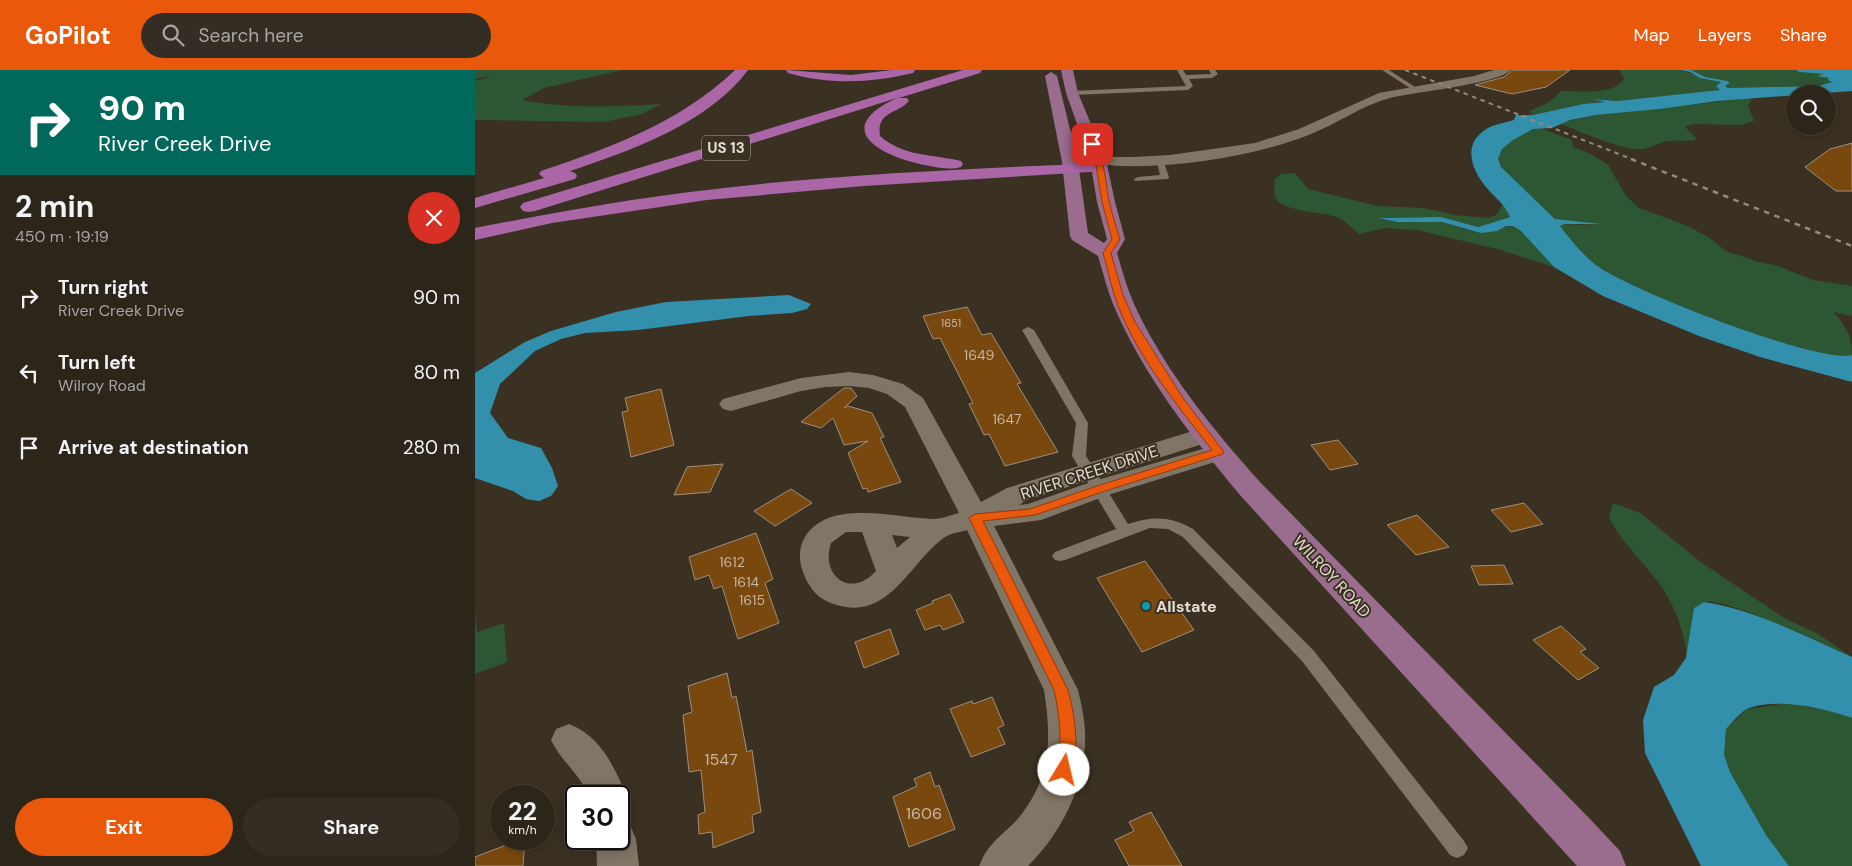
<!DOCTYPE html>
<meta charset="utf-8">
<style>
body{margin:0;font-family:"DM Sans",sans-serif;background:#342d23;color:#f1f3f6;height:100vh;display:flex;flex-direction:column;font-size:19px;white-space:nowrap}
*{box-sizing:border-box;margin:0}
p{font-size:16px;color:#a6a5a2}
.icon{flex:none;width:28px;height:28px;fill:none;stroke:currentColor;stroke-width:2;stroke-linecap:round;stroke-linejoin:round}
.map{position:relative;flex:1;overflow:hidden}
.drawer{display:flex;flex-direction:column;background:#2c251a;width:475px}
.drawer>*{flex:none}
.banner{background:#00695c;color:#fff;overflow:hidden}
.buttons{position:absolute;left:1311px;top:15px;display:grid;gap:10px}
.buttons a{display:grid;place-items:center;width:50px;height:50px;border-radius:50%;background:#2c251a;box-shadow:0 2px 12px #0003,0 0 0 1px #484239;font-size:25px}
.speed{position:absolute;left:15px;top:715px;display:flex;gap:10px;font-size:25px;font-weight:700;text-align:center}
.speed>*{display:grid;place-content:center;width:65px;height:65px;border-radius:50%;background:#2c251a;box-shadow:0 2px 12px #0003,0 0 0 1px #484239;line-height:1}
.speed small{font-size:12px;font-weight:400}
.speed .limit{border:2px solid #111;border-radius:8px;background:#fff;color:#111}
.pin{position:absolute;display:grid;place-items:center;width:42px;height:42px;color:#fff;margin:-21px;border-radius:10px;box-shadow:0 2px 8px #0006}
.me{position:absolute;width:55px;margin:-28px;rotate:9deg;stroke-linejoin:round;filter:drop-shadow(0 0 4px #0008)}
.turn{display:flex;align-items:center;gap:18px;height:105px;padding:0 15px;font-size:22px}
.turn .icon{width:65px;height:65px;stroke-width:2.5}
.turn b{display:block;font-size:35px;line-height:42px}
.round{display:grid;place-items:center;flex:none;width:52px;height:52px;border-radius:26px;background:#342d23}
.overview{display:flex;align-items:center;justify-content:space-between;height:85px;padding:0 15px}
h1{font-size:30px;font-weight:700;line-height:38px}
.primary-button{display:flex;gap:10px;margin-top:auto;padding:10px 15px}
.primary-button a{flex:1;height:58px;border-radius:30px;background:#ea580c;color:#fff;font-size:20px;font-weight:700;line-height:58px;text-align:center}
.primary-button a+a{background:#342d23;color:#f1f3f6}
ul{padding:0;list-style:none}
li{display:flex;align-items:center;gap:15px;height:75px;padding:0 15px}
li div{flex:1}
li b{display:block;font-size:19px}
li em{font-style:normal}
header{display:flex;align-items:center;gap:30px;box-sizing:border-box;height:70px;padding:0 25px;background:#ea580c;color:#fff}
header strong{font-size:24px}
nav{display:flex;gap:28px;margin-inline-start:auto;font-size:18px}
.search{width:350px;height:45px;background:#342d23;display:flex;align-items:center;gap:12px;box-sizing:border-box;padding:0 18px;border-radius:28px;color:#a6a5a2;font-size:19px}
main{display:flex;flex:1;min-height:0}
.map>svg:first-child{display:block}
.green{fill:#2d5633}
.water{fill:#3290ac}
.building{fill:#79480e;stroke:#9e8f81}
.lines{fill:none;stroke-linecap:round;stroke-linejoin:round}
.lane{fill:#817565;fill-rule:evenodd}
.street{fill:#817565;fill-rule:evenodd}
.primary{fill:#9a6c8d;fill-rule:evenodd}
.highway{fill:#ab66a8;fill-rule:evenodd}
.rail-far1{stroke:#938b7f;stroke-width:2;stroke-dasharray:4.5 4.5;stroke-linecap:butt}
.rail{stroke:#938b7f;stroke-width:2.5;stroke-dasharray:5.5 5.5;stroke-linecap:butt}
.route{fill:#ea580c;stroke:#983908}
.culture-dot{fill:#0f9aa8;stroke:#3b3122;stroke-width:2}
.labels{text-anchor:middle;stroke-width:4;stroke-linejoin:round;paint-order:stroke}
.far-number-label{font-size:11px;fill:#c8b7a2}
.number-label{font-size:14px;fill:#c8b7a2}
.shield{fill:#3b3122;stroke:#b0a99e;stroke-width:1}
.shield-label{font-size:15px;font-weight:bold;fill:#e2dcd3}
.street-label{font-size:16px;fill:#e2dcd3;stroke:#3b3122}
.poi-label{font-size:16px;font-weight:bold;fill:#e2dcd3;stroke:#3b3122;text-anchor:start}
.near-number-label{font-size:16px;fill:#c8b7a2}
</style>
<header>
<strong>GoPilot</strong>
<div class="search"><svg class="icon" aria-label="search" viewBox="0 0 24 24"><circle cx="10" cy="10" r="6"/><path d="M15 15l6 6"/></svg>Search here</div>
<nav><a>Map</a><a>Layers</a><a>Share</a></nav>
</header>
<main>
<section class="drawer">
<div class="banner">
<div class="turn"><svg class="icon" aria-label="right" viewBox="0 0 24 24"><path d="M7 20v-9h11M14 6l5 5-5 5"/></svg><div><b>90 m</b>River Creek Drive</div></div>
</div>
<div class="overview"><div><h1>2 min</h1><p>450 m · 19:19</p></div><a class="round" style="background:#d93025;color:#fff"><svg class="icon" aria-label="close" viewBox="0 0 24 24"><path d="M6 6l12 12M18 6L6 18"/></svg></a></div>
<ul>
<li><svg class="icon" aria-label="right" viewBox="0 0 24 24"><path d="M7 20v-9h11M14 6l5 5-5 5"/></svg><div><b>Turn right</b><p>River Creek Drive</p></div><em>90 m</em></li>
<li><svg class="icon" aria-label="left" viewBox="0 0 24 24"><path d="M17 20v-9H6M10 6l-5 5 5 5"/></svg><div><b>Turn left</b><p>Wilroy Road</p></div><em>80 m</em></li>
<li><svg class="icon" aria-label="arrive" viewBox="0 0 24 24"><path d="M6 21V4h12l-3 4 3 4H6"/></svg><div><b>Arrive at destination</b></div><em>280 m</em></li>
</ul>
<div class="primary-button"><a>Exit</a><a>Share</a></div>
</section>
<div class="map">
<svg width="1377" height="796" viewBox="0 0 1377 796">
<rect width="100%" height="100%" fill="#3b3122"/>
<!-- green -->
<path class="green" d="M0,0H147L69,18L47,30C94,39 139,37 186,34L167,44L129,52L0,50V11L16,6L0,9Z
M1144,0H1205L1247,13L1245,20L1241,21L1142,31L1120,29L1131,32L1108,34L1058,45L1054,41C1066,36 1078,32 1086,21C1102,21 1142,26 1149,8Z
M1215,0H1322L1324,2L1349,4L1344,6L1354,8L1357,12L1343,16L1253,18L1250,16L1255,13L1230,7Z
M1277,28L1273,36L1279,51L1266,55L1217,54L1210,57L1222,69C1212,73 1202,69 1192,71C1184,73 1177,77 1169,79C1150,82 1103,61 1084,53L1121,45Z
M1065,58L1097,70L1098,77L1118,85L1133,95L1151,126L1164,138L1208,154L1232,166L1251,181L1284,192L1303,196L1338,210L1377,216V246L1358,242C1371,255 1377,267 1377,285C1343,294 1151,219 1121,195C1107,184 1095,169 1084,155L1089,154L1115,155L1080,149L1026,97C1025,94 1023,92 1023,89C1023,74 1052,60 1065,58Z
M820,103L833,119L902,136L949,138L980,145L1013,148L1023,144L1028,133L1036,146L1003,157L966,147L907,148L922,152H967L990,159L1038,156L1046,161L1079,197L1022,179L942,160L910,158L884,164C876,157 869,149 858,146C843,142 815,141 804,132C797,127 800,116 800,109L806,104Z
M1138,433L1165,443L1227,493L1309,548L1343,564L1377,587C1351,575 1251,527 1229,532C1226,533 1222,536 1219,538L1212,588C1210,565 1202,542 1190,522C1173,496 1149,476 1134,448Z
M0,541L2,562L29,553L32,592L0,604Z
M1313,633L1362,642L1377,648V796H1314L1291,765L1255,702L1249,685L1251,659L1272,639Z"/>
<!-- water -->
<path class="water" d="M1205,0H1216L1230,7L1252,11L1255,13L1250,16L1253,18L1343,16L1357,12L1353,10L1354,8L1342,6L1349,4L1324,2L1321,0H1377V21L1243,31L1184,39L1121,45L1095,50L1077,58L1058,59L1038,70L1027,79L1023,89L1026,97L1080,149L1126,154H1089L1085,156C1095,169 1107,184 1121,195C1152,219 1343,294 1377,285V312L1285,287L1224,266L1128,226L1079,197L1046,161L1038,156H1031L1022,161L1006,163L967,152H922L904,148L966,147L1003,157L1035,147C1030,134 1020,128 1011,117C997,100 987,75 1010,60C1018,54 1030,53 1039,50L1041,45H1058L1108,34L1130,32L1117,29L1142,31L1245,20L1241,16L1246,12L1225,8L1215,2Z
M314,225L336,234L332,239L317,243L274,246L163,260L110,263L86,269L60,281L25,314L15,343L33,368L66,378L77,398L83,416L76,426L64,431L51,429L38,421L0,408V303L50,272L76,261L141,242L191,232Z
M1229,532C1281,540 1329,566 1377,587V648C1348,638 1304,628 1274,638C1266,641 1257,653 1251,659L1249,685L1255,702L1291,765L1314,796H1226L1170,683L1168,650L1179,617L1199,605L1211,588L1219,538Z"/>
<!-- building -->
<path class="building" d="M1038,0H1095L1071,17L1037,24L1000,15L1029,7Z
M1377,73V121H1361L1330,97L1355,79Z
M492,237L507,265L516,263L546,313L542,314L583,382L530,396L514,364L509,365L494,334L498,333L465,268L458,269L448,246Z
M369,318H376L382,326L369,338L373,336L397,343L409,367L405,368L426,412L393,422L392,418L388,419L373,383L393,371L369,375L358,348L346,358L326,352Z
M186,319L199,375L156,387L147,342L153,341L150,328Z
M863,370L883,394L855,400L836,375Z
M248,394L235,422L199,425L212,397Z
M316,419L337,433L300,456L279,441Z
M1049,433L1068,454L1036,462L1016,440Z
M942,445L974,477L941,485L912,455Z
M281,463L298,509L290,513L304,553L263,569L247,516L239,519L234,505L220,510L214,487Z
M670,491L719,560L667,582L622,508Z
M1029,495L1038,514L1004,515L996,496Z
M475,524L489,552L468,560L465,555L450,560L441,540L458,533L457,531Z
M1086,556L1111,579L1105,582L1124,598L1103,610L1058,570Z
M415,559L424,584L389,598L380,572Z
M252,603L257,628L261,626L272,682L277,680L286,742L277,745L279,762L238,778L237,762L224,764L223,745L230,742L226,700L214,702L208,645L217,642L213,616Z
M517,627L529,655L523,658L530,674L496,687L475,639L497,631L498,634Z
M455,702L460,717L464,715L480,759L434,777L418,727L442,716L439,709Z
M676,742L707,796H654L640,770L659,761L654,752Z
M47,769H50L48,796H0V787Z"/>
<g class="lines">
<!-- lane -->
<path class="lane" d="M702,0H708L711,5L736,4L734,0H740L743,4L737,8L714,9L718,16L713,20L597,25L594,23L597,21L711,16Z
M907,0H914L943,19L938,20Z
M681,88L688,90L694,107L693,109L660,111L659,109L663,107L685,105Z
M553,257L559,260L613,353L611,386L653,454C677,446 696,446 718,459L839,581L989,771L993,778L989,785L982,788L975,785L827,591L708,467L693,459L675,458L590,490L585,491L580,490L577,486L580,482L641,459L597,386L601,353L547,260Z"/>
<!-- street -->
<path class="street" d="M1019,0H1036C1023,14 938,22 915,28C887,35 862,54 836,64C780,87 683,102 623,94L618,93L616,90L618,87H659L695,85L780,73L824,59L904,23L999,6Z
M374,302L398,305L428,314L448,328L506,432L532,418L731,357L740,360L744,365L740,370L552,430L544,435L553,434L616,412L744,374L753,376L757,382L753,388L636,424L566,450L519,456L603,620C607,637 611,655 610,673C609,719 585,764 553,796H504C506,792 508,786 511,782C518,771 531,761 541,751C576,710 577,671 569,620L492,460C486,462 476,463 470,467C435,491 415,551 362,535C348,531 340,525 333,513C325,498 321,482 330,467C354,428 421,448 458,449C467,449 476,445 484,443L430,337L412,324L394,318L374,316L350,317L326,321L256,341L248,339L244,334L248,329L326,308ZM371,462H387L401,501C376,529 345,506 356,473ZM417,465L435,467L422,478Z
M94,654C126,666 139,697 152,726L147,739L144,740V726H114C104,703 86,691 76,670L81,659Z
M144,751L155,755L161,769L164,796H122L121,769H144Z"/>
<!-- primary -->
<path class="primary" d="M586,0H598L603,23L631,90L640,132L650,169L642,183C647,200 652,218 659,234C690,301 736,357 785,412L1115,749L1145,781L1151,796H1102L765,425C716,366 668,305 638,234C632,219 628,202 623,186L597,170L595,166L587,92L570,6L576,2L582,6L603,92L613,163L629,173L632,169L622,132L615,90L591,23Z"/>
<!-- highway -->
<path class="highway" d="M260,0H273C234,53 155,81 95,101L100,103L102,106L100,109L0,138V128L69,108L64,104L66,101C137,77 206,52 260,0Z
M311,0L376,5L417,0H440L438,3C396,13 355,15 313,3Z
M488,0H507L505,3L424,28H432L434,31C423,44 401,41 405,66C429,87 457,84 486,91L488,94L486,97C476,100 465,98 455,96C412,89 351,61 422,28L60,141L54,142L48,141L45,137L48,133Z
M625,93L631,95L633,98L631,101L389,116L232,130L77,153L0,170V158C77,143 154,129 232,120C362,104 494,99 625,93Z"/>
<!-- rail-far1 -->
<path class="rail-far1" d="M930,0L1159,90"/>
<!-- rail -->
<path class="rail" d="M1156,89L1377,176"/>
</g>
<!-- route -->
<path class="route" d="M617,72C629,79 631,117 634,131C637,144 641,156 645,169L636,183L648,225L660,252L708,328L749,382L748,384L630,421L560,445L508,451L593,620C600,647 606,680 594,706L589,708L583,706C578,695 585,682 585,671C585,653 583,638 579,620L494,448L500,444L555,439L622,416L737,380C702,335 656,279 639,224C635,211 632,197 628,183L637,169L627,132L620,90L614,74Z"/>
<!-- markers -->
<circle class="culture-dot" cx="671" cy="536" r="5"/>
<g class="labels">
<!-- far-number labels -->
<g class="far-number-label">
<text x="476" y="257">1651</text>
</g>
<!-- number labels -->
<g class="number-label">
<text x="504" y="290">1649</text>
<text x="532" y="354">1647</text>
<text x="257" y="497">1612</text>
<text x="271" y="517">1614</text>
<text x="277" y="535">1615</text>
</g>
<!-- shield labels -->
<rect class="shield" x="227" y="65.5" width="48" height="25" rx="4"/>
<g class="shield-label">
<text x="251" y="83">US 13</text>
</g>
<!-- street labels -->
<g class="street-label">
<text transform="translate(614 402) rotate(-18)" y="6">RIVER CREEK DRIVE</text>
<text transform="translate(857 506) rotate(47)" y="6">WILROY ROAD</text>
</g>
<!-- poi labels -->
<g class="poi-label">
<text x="681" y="542">Allstate</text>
</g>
<!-- near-number labels -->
<g class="near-number-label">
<text x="246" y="695">1547</text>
<text x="449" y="749">1606</text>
</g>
</g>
</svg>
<div class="buttons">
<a><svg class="icon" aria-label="search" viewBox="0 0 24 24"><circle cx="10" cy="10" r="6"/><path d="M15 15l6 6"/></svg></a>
</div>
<div class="speed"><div>22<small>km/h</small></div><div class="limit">30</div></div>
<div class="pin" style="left:617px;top:74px;background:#d93025"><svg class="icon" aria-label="arrive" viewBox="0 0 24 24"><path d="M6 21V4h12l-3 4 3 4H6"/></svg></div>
<svg class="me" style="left:589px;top:700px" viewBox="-20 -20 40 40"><circle r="19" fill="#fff"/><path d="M0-13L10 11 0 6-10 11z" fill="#ea580c"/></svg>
</div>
</main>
